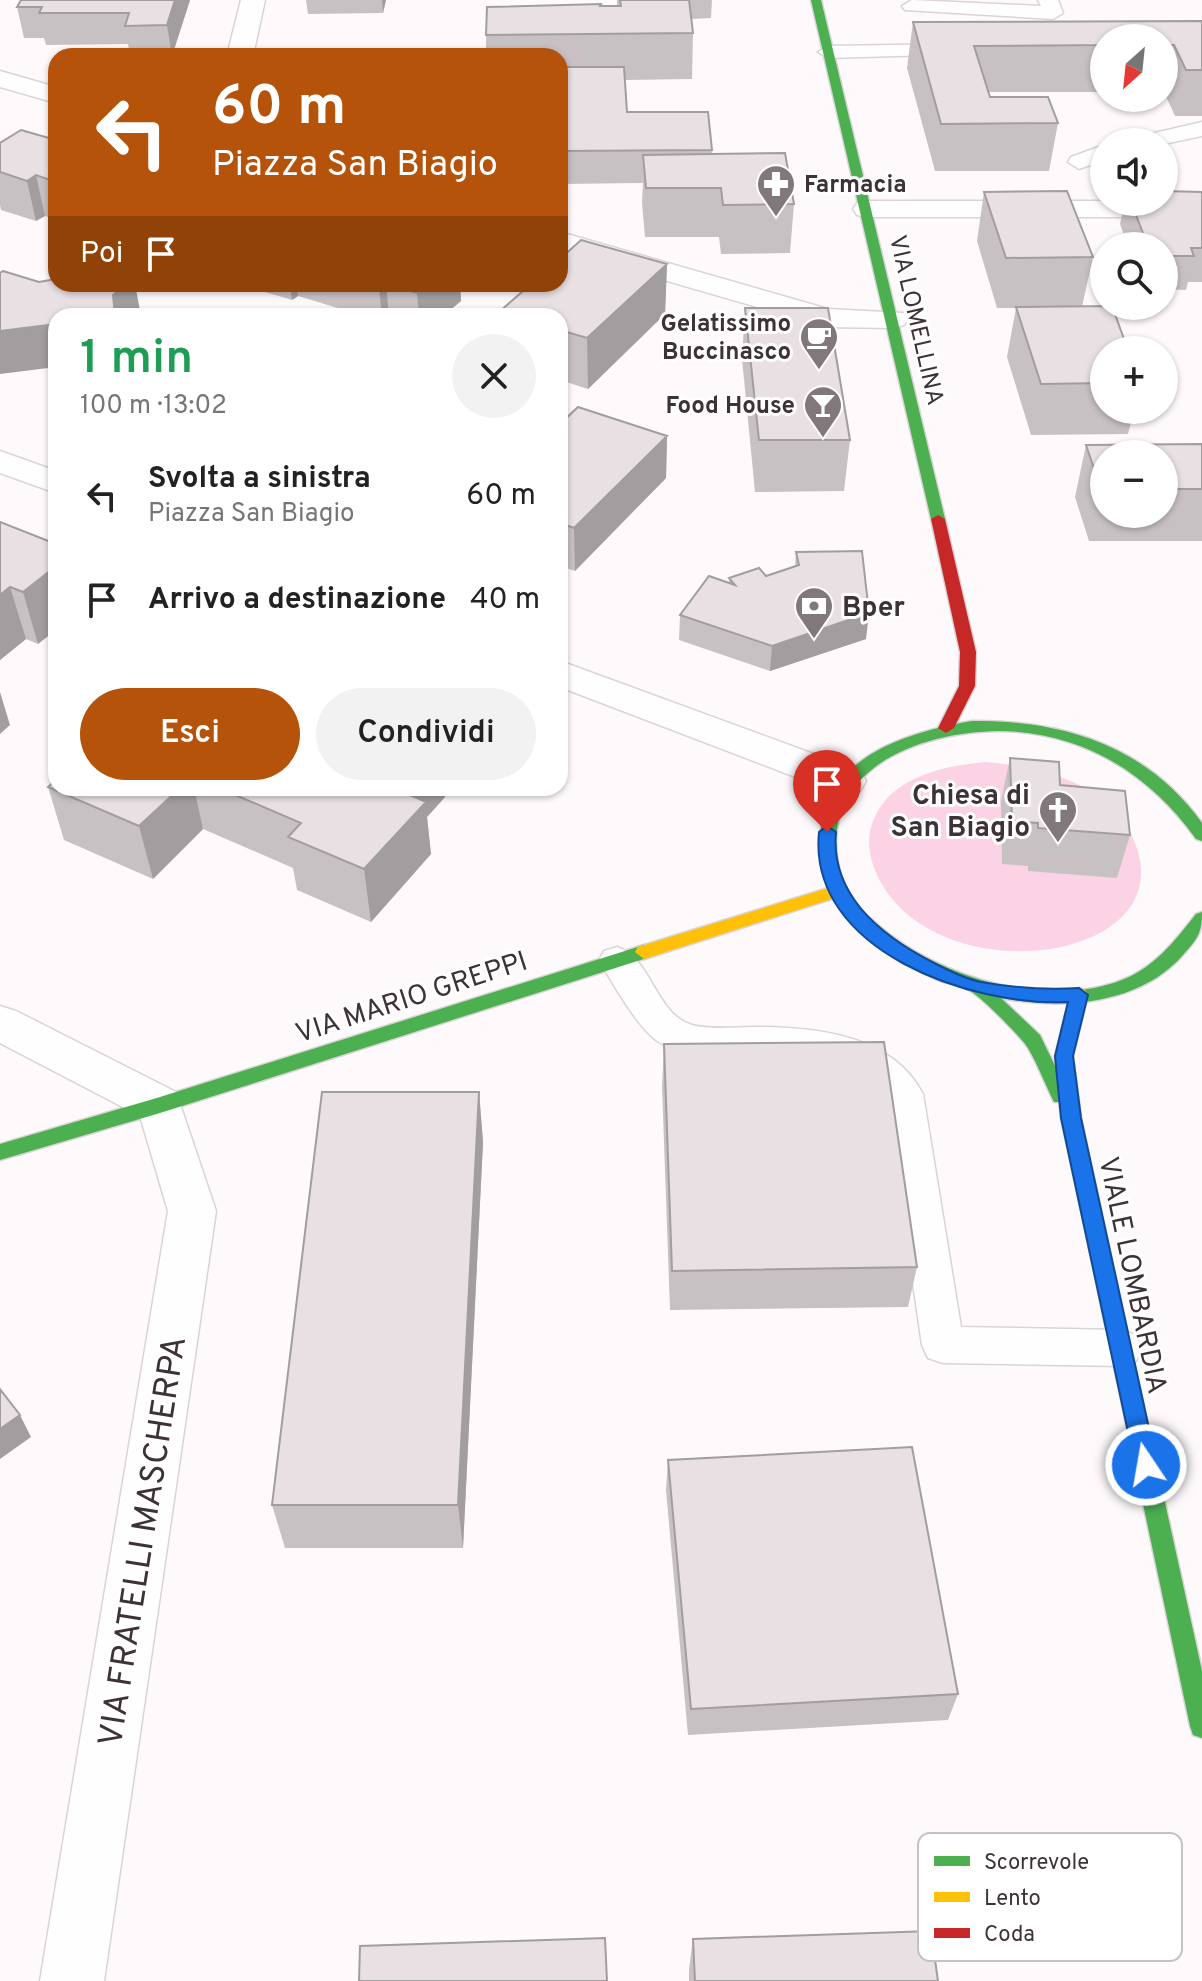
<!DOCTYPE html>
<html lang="it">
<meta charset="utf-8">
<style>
body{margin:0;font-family:Overpass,sans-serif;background:#f2f2f2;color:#222;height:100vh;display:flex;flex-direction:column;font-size:30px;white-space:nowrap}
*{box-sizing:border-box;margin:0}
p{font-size:26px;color:#767676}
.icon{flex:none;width:44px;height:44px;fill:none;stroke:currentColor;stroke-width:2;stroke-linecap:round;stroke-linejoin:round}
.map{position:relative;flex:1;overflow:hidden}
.drawer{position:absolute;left:48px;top:308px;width:520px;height:488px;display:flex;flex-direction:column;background:#fff;border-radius:24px;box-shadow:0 2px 6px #0004}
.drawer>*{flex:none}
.top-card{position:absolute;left:48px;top:48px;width:520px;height:244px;border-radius:24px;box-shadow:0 2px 6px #0004;background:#b45309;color:#fff;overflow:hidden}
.needle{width:52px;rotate:207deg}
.buttons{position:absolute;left:1090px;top:24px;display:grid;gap:16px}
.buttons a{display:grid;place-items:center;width:88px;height:88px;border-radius:50%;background:#fff;box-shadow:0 2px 6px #0004;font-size:40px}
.pin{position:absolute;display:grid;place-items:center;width:68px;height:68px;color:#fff;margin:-82px -34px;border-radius:50% 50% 50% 0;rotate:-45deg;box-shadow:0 0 8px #0007}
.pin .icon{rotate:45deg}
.me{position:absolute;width:88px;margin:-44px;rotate:348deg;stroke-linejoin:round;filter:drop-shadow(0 0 6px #0008)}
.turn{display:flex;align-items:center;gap:28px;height:168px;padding:0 32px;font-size:36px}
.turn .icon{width:104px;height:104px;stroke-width:2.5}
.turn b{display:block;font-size:56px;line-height:68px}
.then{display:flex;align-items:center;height:76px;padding:0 32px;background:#0003;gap:16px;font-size:30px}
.round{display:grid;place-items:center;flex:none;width:84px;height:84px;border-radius:42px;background:#f2f2f2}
.headline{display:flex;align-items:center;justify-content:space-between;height:136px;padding:0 32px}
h1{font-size:48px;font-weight:600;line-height:60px;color:#1e9e55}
.button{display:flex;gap:16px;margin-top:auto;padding:16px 32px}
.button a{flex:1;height:92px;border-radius:48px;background:#b45309;color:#fff;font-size:32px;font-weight:600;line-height:92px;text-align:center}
.button a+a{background:#f2f2f2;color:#222}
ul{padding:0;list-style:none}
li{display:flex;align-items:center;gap:24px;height:104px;padding:0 32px}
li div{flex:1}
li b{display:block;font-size:30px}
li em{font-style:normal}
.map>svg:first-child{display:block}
.green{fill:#fbd3e4}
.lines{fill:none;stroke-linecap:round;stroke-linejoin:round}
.lane-casing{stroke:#dad4d6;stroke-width:3}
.street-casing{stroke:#dad4d6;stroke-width:3}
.fast-casing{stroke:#dad4d6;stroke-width:3}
.slow-casing{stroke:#dad4d6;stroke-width:3}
.jam-casing{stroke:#dad4d6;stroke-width:3}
.lane{fill:#fffeff;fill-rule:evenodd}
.street{fill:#fffeff;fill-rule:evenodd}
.fast{fill:#4caf50;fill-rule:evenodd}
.slow{fill:#ffc107;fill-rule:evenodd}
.jam{fill:#c62828;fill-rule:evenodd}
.wall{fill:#c8c1c3;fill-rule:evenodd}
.shaded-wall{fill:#a29d9f}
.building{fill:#e8e0e3;stroke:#a29d9f;stroke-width:2}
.route{fill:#1a73e8;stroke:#114b97;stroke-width:2}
.labels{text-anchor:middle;stroke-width:6;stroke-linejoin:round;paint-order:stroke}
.far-poi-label{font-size:24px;font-weight:bold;fill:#3d3236;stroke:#fff;text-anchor:end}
.far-street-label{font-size:24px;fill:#3d3236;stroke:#fff}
.poi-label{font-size:28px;font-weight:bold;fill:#3d3236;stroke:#fff;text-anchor:start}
.street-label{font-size:28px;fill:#3d3236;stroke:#fff}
.near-street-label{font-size:34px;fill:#3d3236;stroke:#fff}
.key{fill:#fff;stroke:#c5c2c3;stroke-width:2}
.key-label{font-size:22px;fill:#3d3236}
</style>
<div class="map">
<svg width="1202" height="1981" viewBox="0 0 1202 1981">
<rect width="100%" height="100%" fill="#fefafc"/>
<!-- green -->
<path class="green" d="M985,762C1037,766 1098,780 1128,828C1202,961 940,999 879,879C870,861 865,841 873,821C890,777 943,766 985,762Z"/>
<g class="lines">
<!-- lane casing -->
<g class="lane-casing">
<path id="lane" d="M912,0L1041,6L1038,0H1058L1063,13L1053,19L905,10L902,6Z
M958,44L965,46L968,50L965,54L828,58L818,52L828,46Z
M1202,122V136L1164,144L1134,142L1137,137Z
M1104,145V160L1079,169L1068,162L1071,157Z
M617,947C652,958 655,1014 692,1025C711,1030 734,1027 754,1027C814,1027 892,1034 923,1094L961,1327L1121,1330L1136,1335L1142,1348L1136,1361L1121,1366L943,1363L928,1358L922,1345L886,1099C840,1050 789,1055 727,1055C704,1055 676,1054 656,1040C636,1025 612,982 599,960L604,951Z"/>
</g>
<!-- street casing -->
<g class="street-casing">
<path id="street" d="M241,0H265L253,56H227Z
M0,71L56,87V103L0,87Z
M867,201H1202V217H867L857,215L853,209L857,203Z
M560,232L828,309L904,313L908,319L904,325L893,328L826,327L560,250Z
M0,451L56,471V493L0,473Z
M560,661L860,771L866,781L860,791L846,795L832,791L560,687Z
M0,1006L16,1011L176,1092L216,1211L104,1981H40L168,1211L140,1116L0,1043Z"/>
</g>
<!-- fast casing -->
<g class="fast-casing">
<path id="fast" d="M811,0H821L945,519L938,523L931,519Z
M972,721C1063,720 1147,746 1202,823V841L1196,839C1149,773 1081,731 998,731C930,732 838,760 836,841C836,859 841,883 851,899C857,908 868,917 877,924C938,978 1053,1013 1131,976C1159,962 1177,938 1196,914L1202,912C1202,934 1197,939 1183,955C1139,1005 1062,1010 1001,998L1040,1035L1070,1097L1068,1102H1054C1045,1084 1038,1065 1028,1048C1021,1037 983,999 972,992C963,985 948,984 938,980C908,966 881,950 857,927C834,904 819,874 820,841C822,758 903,733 972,721Z
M644,945L653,952L650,957L160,1113L0,1160V1144L160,1097Z
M1099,1239L1106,1242L1109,1248L1202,1671V1738L1193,1735L1190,1726L1089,1248L1092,1242Z"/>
</g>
<!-- slow casing -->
<g class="slow-casing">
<path id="slow" d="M838,885L847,891L844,895L644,959L635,952L638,947Z
M1079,988L1085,990L1088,995L1073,1056L1081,1118L1109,1248L1106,1254L1099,1257L1092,1254L1089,1248L1061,1118L1055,1056L1070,995L1073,990Z"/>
</g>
<!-- jam casing -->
<g class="jam-casing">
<path id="jam" d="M938,515L945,519L976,652L975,686L954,728L946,733L938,728L959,686L960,652L931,519Z"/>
</g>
<!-- lane -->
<use href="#lane" class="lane"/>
<!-- street -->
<use href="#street" class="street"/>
<!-- fast -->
<use href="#fast" class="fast"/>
<!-- slow -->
<use href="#slow" class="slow"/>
<!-- jam -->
<use href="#jam" class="jam"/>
</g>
<!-- wall -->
<path class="wall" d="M21,0H190L172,56H130L128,44L46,45L44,38H24L17,7Z
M306,0H386L383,13L308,14Z
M617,0H712L711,18L692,19L693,33L692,79L625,80L627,112L712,150V154L794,204L790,253L721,254L719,237H645L642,203L643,183L560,184V56H486V35L601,6H617Z
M1202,21V116H1175L1164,92V38H1104V92H989L990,97L1058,123L1049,171H935L907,68L913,22Z
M56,140V219L45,216L36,221L1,210L0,205V143Z
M984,192L1093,257L1082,307L1104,350V410H1134L1128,434L1031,435L1007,357L1016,308H997L977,241Z
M1202,192V282H1188L1186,290L1164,289V246H1128L1120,224L1125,202H1164Z
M667,264L665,314L588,389L560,380V316H499V312Z
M254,284H460L461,301L443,316H342L341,309L298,296L292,300L255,289Z
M745,308L850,440L844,491L755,492L742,359Z
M560,424L667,436L666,478L575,571L560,566Z
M1202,444V541H1089L1075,497L1086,445ZM1104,454H1164V514H1104Z
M0,522L56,544L38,644L26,639L0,660Z
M796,552L866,639L770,671L679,640L680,615L729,583V578L766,576L795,566Z
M1010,758L1060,785L1130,835L1117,878L1028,871V866L1002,864L1001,801Z
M48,787L444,788L445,797L427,817L431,854L371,922L297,890L293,868L203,829L153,879L64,840Z
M664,1044L917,1267L908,1307L670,1310L662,1086Z
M479,1092L483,1142L463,1548H285L272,1505Z
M668,1460L958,1694L948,1720L688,1735L666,1490Z
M693,1939L938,1981H689V1969Z"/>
<!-- shaded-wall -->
<path class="shaded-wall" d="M175,0H190L172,56L167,25Z
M382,0H386L383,13Z
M36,175L45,216L36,221L27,181Z
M667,264L665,314L588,389L587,338Z
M128,284H135L141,316H115L113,295Z
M290,284H296L298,296L292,300Z
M386,284L389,316H382L379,289Z
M428,284H460L461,301L443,316H419L417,293Z
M56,324V367L0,374V331Z
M667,436L666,478L575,571L574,528Z
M56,566V630L38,644L23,592Z
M10,587L26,639L0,660V595Z
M869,613L866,639L770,671L772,646Z
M0,692L10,725L0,734Z
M180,788H194L203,829L153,879L139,826Z
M400,788H444L445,797L427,817L431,854L371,922L364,869L398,790Z
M479,1092L483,1142L463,1548L458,1505Z
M20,1415L31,1437L0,1459V1429Z"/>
<!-- building -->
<path class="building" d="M21,0H175L167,25L125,26L129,13H39L42,7H17Z
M620,0H689L693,33L486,35L487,7L601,4L600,6H621Z
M1202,21V70H1186L1174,45H1164V38H1104V45L974,46L990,97H1048L1058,123L941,124L913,22Z
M560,67H624L627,112H708L712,150L560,151Z
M21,130L56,140V182L36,175L27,181L0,172V143Z
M785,153L794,204L723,205L721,188H646L643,155Z
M1067,191L1093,257L1006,258L984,192Z
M1164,191L1202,192V248H1191L1194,256H1164V246H1148L1131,202H1164Z
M581,240L667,264L587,338L560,330V316H514L499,312L531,284H560V259Z
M3,271L39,282L50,280L56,276V284H128L113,295L115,316H56V324L0,331V273Z
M364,284H385L379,289Z
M388,284H428L417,293Z
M1112,306L1128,350H1104V383L1041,384L1016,307Z
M745,308H828L850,440H759Z
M228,312L240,316H223Z
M578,407L667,436L574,528L560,523V424Z
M1202,444V489H1164V454H1104V489H1101L1086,445Z
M0,522L56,544V566L23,592L10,587L0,595Z
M862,551L869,613L772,646L680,615L709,576L735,585L729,578L759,568L766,576L799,565L796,552Z
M1010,758L1059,762L1060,785L1125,791L1130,835L1038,828V823L1012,821Z
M56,780V788H180L139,826L48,787Z
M219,788H400L398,790L426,802L364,869L288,837L301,823Z
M884,1042L917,1267L672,1271L664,1044Z
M322,1092H479L458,1505H272Z
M0,1389L20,1415L0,1429Z
M912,1447L958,1694L691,1709L668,1460Z
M931,1931L938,1981H695L693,1939Z
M605,1938L607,1981H359L360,1946Z"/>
<!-- route -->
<path class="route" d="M827,826L836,832C830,897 884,938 936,964C950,971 965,979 981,982C1014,988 1046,990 1079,988L1088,995L1073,1056L1081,1118L1157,1465L1154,1472L1146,1475L1138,1472L1135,1465L1061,1118L1055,1056L1068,1002C973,1007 807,951 819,832Z"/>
<!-- icons -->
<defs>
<g id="pharmacy-pin" transform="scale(2)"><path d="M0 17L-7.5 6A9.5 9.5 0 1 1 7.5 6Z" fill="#81787b" stroke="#fff"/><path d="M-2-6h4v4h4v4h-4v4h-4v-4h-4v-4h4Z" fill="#fff"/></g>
<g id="cafe-pin" transform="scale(2)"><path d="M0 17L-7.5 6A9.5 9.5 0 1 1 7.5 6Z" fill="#81787b" stroke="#fff"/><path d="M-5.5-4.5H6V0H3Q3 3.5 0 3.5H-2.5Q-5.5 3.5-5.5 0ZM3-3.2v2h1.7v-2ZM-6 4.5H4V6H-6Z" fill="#fff"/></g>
<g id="bar-pin" transform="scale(2)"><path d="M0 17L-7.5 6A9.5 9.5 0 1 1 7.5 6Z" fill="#81787b" stroke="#fff"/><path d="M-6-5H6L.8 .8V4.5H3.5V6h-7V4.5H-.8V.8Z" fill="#fff"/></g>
<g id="bank-pin" transform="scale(2)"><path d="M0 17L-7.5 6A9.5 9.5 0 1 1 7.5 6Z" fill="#81787b" stroke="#fff"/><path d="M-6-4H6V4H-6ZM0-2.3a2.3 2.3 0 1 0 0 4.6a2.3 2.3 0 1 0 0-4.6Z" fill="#fff"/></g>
<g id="church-pin" transform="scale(2)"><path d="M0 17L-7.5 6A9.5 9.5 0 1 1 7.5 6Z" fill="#81787b" stroke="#fff"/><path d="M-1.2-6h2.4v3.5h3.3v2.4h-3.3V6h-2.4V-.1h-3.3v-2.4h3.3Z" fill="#fff"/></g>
</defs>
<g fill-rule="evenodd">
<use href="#pharmacy-pin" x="776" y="184"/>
<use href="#cafe-pin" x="819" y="337"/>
<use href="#bar-pin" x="823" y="405"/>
<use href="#bank-pin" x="814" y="606"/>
<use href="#church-pin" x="1058" y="810"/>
</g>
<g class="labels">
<!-- far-poi labels -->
<g class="far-poi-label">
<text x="804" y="192" text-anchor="start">Farmacia</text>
<text x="791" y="331">Gelatissimo<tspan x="791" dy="28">Buccinasco</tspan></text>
<text x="795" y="413">Food House</text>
</g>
<!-- far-street labels -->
<g class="far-street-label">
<text transform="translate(917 320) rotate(77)" y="8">VIA LOMELLINA</text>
</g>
<!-- poi labels -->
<g class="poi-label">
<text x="842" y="616">Bper</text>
<text x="1030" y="804" text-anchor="end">Chiesa di<tspan x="1030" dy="32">San Biagio</tspan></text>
</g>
<!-- street labels -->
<g class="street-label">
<text transform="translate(411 996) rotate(-18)" y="10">VIA MARIO GREPPI</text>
<text transform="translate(1134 1275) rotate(78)" y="10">VIALE LOMBARDIA</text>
</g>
<!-- near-street labels -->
<g class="near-street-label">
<text transform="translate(141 1541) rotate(-81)" y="12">VIA FRATELLI MASCHERPA</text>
</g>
</g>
<!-- legend -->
<rect x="918" y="1833" width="264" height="128" rx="12" class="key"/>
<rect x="934" y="1856" width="36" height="10" fill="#4caf50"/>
<rect x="934" y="1892" width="36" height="10" fill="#ffc107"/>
<rect x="934" y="1928" width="36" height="10" fill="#c62828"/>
<g class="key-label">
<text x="984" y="1869">Scorrevole</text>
<text x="984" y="1905">Lento</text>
<text x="984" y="1941">Coda</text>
</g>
</svg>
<div class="buttons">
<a><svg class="needle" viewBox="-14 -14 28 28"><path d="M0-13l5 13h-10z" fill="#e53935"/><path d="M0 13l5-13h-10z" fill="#767676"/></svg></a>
<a><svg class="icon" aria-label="sound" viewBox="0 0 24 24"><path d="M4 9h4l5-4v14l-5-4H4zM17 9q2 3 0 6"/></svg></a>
<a><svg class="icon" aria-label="search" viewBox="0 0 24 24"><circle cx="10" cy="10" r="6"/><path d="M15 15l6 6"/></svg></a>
<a>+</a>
<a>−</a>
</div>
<div class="pin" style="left:827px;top:832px;background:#d93025"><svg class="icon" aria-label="arrive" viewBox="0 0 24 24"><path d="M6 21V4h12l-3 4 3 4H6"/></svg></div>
<svg class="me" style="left:1146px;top:1465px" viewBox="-20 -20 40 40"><circle r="17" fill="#1a73e8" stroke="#fff" stroke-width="3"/><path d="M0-11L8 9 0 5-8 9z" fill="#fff"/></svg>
<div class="top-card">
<div class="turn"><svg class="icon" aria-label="left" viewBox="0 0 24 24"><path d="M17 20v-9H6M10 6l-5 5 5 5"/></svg><div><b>60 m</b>Piazza San Biagio</div></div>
<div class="then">Poi<svg class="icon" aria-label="arrive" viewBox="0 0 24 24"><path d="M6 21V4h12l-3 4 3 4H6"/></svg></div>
</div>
<section class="drawer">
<div class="headline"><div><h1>1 min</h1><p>100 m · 13:02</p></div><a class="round"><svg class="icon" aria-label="close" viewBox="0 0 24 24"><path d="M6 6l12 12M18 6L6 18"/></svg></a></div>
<ul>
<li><svg class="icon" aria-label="left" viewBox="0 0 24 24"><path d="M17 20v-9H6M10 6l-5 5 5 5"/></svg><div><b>Svolta a sinistra</b><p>Piazza San Biagio</p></div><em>60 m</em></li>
<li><svg class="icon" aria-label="arrive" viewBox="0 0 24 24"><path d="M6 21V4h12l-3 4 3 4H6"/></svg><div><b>Arrivo a destinazione</b></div><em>40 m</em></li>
</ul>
<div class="button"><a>Esci</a><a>Condividi</a></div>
</section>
</div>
